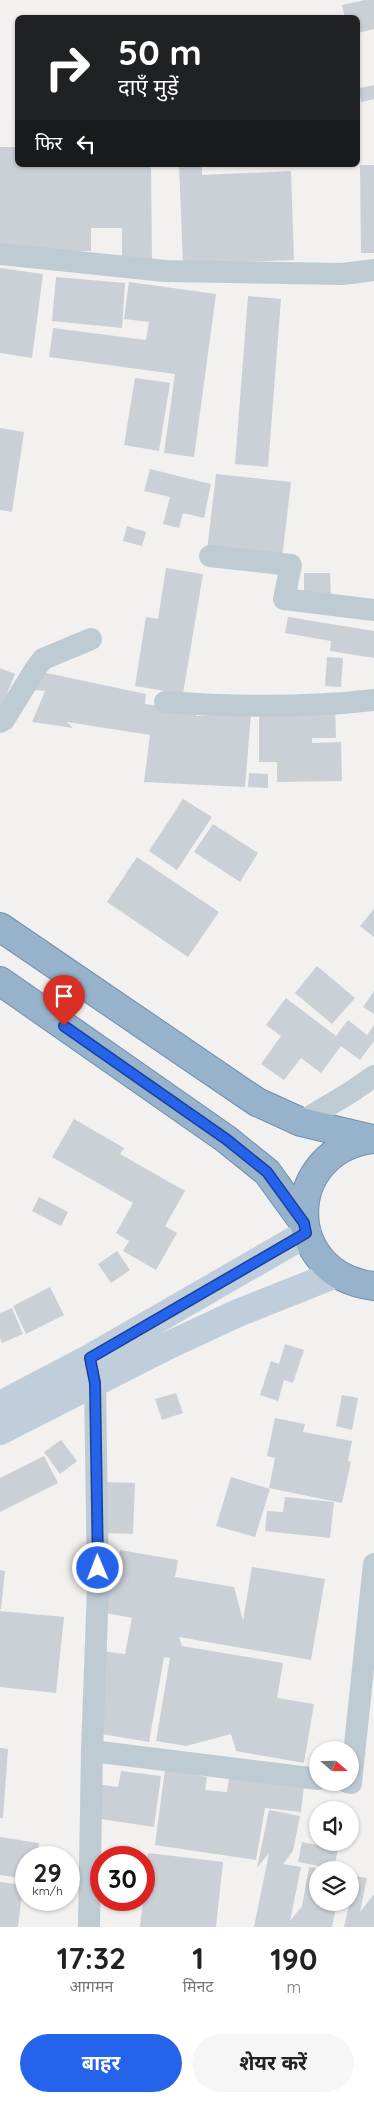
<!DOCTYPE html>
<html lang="hi">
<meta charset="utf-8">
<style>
body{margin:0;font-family:Quicksand,"Noto Sans Devanagari",sans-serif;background:#f6f6f6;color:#222;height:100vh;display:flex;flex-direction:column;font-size:19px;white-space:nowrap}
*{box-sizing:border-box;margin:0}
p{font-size:16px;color:#767676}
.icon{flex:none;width:28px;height:28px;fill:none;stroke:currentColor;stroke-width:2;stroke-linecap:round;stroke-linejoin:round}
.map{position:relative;height:1927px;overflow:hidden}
.sheet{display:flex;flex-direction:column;background:#fff;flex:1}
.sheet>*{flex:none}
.banner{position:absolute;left:15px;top:15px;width:345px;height:152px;border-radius:8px;box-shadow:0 1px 4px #0004;background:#202124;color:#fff;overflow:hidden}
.needle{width:32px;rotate:110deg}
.controls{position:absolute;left:309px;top:1741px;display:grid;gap:10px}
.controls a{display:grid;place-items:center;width:50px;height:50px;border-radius:50%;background:#fff;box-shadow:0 1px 4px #0004;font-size:25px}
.speed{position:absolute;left:15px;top:1846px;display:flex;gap:10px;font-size:25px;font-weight:700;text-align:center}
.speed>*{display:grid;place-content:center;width:65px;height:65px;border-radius:50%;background:#fff;box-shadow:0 1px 4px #0004;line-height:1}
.speed small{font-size:12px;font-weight:400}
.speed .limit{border:8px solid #d22;background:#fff;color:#111}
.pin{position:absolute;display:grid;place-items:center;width:42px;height:42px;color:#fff;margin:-51px -21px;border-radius:50% 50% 50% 0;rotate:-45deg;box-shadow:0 0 5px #0007}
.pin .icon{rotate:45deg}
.me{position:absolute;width:55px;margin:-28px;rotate:359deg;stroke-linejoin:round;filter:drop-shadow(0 0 4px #0008)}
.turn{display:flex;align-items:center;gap:18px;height:105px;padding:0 20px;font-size:22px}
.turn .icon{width:65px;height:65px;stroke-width:2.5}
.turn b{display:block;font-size:35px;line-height:42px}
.then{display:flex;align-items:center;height:48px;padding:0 20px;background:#0003;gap:10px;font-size:19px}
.eta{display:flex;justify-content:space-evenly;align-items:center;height:85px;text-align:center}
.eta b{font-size:30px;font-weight:700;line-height:35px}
.cta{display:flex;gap:10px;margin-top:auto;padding:10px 20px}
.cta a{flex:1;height:58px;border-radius:30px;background:#2563eb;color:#fff;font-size:20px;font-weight:700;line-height:58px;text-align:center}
.cta a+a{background:#f6f6f6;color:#222}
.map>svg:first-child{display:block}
.building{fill:#cbcfd6}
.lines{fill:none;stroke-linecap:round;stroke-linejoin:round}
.trunk-casing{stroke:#6d8fb0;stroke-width:30}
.minor{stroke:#bfcbd3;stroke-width:22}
.secondary{stroke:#c0cedb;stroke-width:28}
.trunk{stroke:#97b3cb;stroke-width:28}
.route-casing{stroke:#184099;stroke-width:12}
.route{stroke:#2563eb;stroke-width:9}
</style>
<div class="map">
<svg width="374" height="1927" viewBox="0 0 374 1927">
<rect width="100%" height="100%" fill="#f3f0f0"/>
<!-- building -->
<path class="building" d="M365,0H374V29L358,33V18H345L342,5Z
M374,85V99L361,102L359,88Z
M0,147H18V165H151L152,260H122V228H91V251L0,252Z
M179,165H202V175L291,171L294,260L183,264Z
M360,165H374V253H361Z
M0,268L43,274L32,358L0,353Z
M56,277L125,283L122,328L52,321Z
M129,282L216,294L194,457L164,453L175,374L49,357L53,328L146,340L149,322L124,319Z
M248,296L281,299L268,467L235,464Z
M135,378L170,383L159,451L124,445Z
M0,428L24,432L12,512L0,510Z
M150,469L211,484L204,518L183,513L179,528L163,524L170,497L144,491Z
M216,474L291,482L282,559L207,551Z
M127,526L146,532L142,546L123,541Z
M166,568L203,574L183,694L135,686L146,617L158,619Z
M304,573H330L331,597L304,598Z
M288,617L374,631V658L330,651L331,641L285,633Z
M327,657L343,658L341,687L325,686Z
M0,668L15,674L0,711Z
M42,672L146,694L145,704L196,711V716L251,714L245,787L144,782L150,735L67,722L73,728L32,722L45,691L34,690Z
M335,707L336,738H312V743L341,742L342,781L277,782V762H259V708Z
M249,773L268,774V788L248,787Z
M183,799L212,817L177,870L149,851Z
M213,824L258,853L240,882L194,852Z
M137,857L219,912L188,957L107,902Z
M374,909V937L360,926Z
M317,966L355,998L332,1024L295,993Z
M374,991V1014L363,1007Z
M286,998L336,1036L348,1020L367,1035L374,1025V1041L360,1060L341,1046L321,1073L301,1058L284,1080L261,1064L281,1036L266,1025Z
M74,1119L124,1148L120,1154L185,1191L165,1226L177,1233L156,1270L123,1251L129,1241L116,1233L133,1203L52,1157Z
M39,1197L68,1212L61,1226L32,1211Z
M117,1251L130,1270L111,1283L98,1264Z
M50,1287L64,1315L26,1334L13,1306Z
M12,1308L23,1334L2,1343L0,1338V1313Z
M285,1344L304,1350L293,1383L284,1380L278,1401L260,1395L271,1361L279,1364Z
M176,1393L183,1413L162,1420L155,1399Z
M342,1395L358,1398L352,1430L336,1426Z
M275,1418L305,1424L303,1432L352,1441L348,1461L351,1462L342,1503L269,1488L275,1458L267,1456Z
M61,1440L77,1461L60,1474L44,1452Z
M44,1456L58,1483L0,1512V1478Z
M231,1477L270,1489L255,1537L216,1526Z
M105,1482L135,1483L133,1534L103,1533Z
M285,1497L334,1502L330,1538L265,1531L267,1511L283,1512Z
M120,1550L178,1560L175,1577L234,1587L243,1621L252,1567L325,1579L311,1660L179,1637L182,1646L283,1663L277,1698L314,1704L304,1763L236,1751L231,1734L186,1746L156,1741L170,1658L164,1657L149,1742L96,1733L102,1651L125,1654L132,1618L101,1612L103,1559H113L116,1572Z
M0,1570L5,1571L1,1609H0Z
M0,1611L64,1617L56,1693L0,1687Z
M0,1748L8,1749L3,1818H0Z
M165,1769L207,1777L205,1790L227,1792L229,1777L304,1786L301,1812L265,1808L256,1860L155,1845Z
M121,1771L161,1776L154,1827L94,1818L95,1784L118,1787Z
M269,1810L300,1816L293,1851L283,1864L301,1867L290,1921L302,1906L309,1867L318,1868V1902H337L332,1927H254L269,1853L257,1868Z
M0,1837L39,1843L37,1858H26V1879L0,1875Z
M302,1842L338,1849L334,1869L298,1862Z
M148,1853L223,1862L216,1927H140Z
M350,1875L367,1878L360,1912L374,1894V1927H344L349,1905L338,1902H350Z
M0,1882L23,1885L18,1927H0Z"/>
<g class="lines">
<!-- trunk casing -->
<g class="trunk-casing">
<path id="trunk" d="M0,927L257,1102L301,1122L372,1139
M0,981L226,1139L267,1172L304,1223
M373,1139C282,1150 280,1275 374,1286"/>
</g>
<!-- minor -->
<path class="minor" d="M0,254L165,271L343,274L374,270
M210,556L291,565L284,599L374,610
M165,702C234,707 305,708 374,700
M0,722L4,720L36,668L43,659L91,639
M301,1122L351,1092L374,1076
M92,1369L95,1383L98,1586L92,1751
M347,1782L351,1783L374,1564
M89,1927L92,1751L318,1779"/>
<!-- secondary -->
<path class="secondary" d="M0,1405L90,1358L307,1233
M0,1431L167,1346L238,1313L336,1274"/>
<!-- trunk -->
<use href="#trunk" class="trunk"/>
</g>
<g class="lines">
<!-- route casing -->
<g class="route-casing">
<path id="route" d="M64,1026L226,1139L267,1172L304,1223L306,1233L90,1358L95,1383L98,1568"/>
</g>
<!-- route -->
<use href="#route" class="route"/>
</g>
</svg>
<div class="controls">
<a><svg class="needle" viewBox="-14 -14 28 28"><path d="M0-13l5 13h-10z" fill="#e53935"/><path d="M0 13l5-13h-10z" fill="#767676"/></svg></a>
<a><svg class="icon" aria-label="sound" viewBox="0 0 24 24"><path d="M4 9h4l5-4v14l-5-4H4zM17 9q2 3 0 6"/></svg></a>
<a><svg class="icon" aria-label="layers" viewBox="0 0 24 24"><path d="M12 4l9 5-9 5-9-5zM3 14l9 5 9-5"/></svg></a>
</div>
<div class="speed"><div>29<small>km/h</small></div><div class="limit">30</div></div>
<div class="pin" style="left:64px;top:1026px;background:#d93025"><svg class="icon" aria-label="arrive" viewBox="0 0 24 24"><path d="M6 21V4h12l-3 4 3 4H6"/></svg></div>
<svg class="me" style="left:98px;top:1568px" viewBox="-20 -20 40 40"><circle r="17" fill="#2563eb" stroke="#fff" stroke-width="3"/><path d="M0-11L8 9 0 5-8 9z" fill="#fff"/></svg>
<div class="banner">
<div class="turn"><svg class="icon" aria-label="right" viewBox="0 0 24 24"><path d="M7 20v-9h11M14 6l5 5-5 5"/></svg><div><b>50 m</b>दाएँ मुड़ें</div></div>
<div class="then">फिर<svg class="icon" aria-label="left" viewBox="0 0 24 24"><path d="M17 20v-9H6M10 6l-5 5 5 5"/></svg></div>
</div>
</div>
<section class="sheet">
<div class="eta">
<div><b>17:32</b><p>आगमन</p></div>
<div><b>1</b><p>मिनट</p></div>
<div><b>190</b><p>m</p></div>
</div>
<div class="cta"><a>बाहर</a><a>शेयर करें</a></div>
</section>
